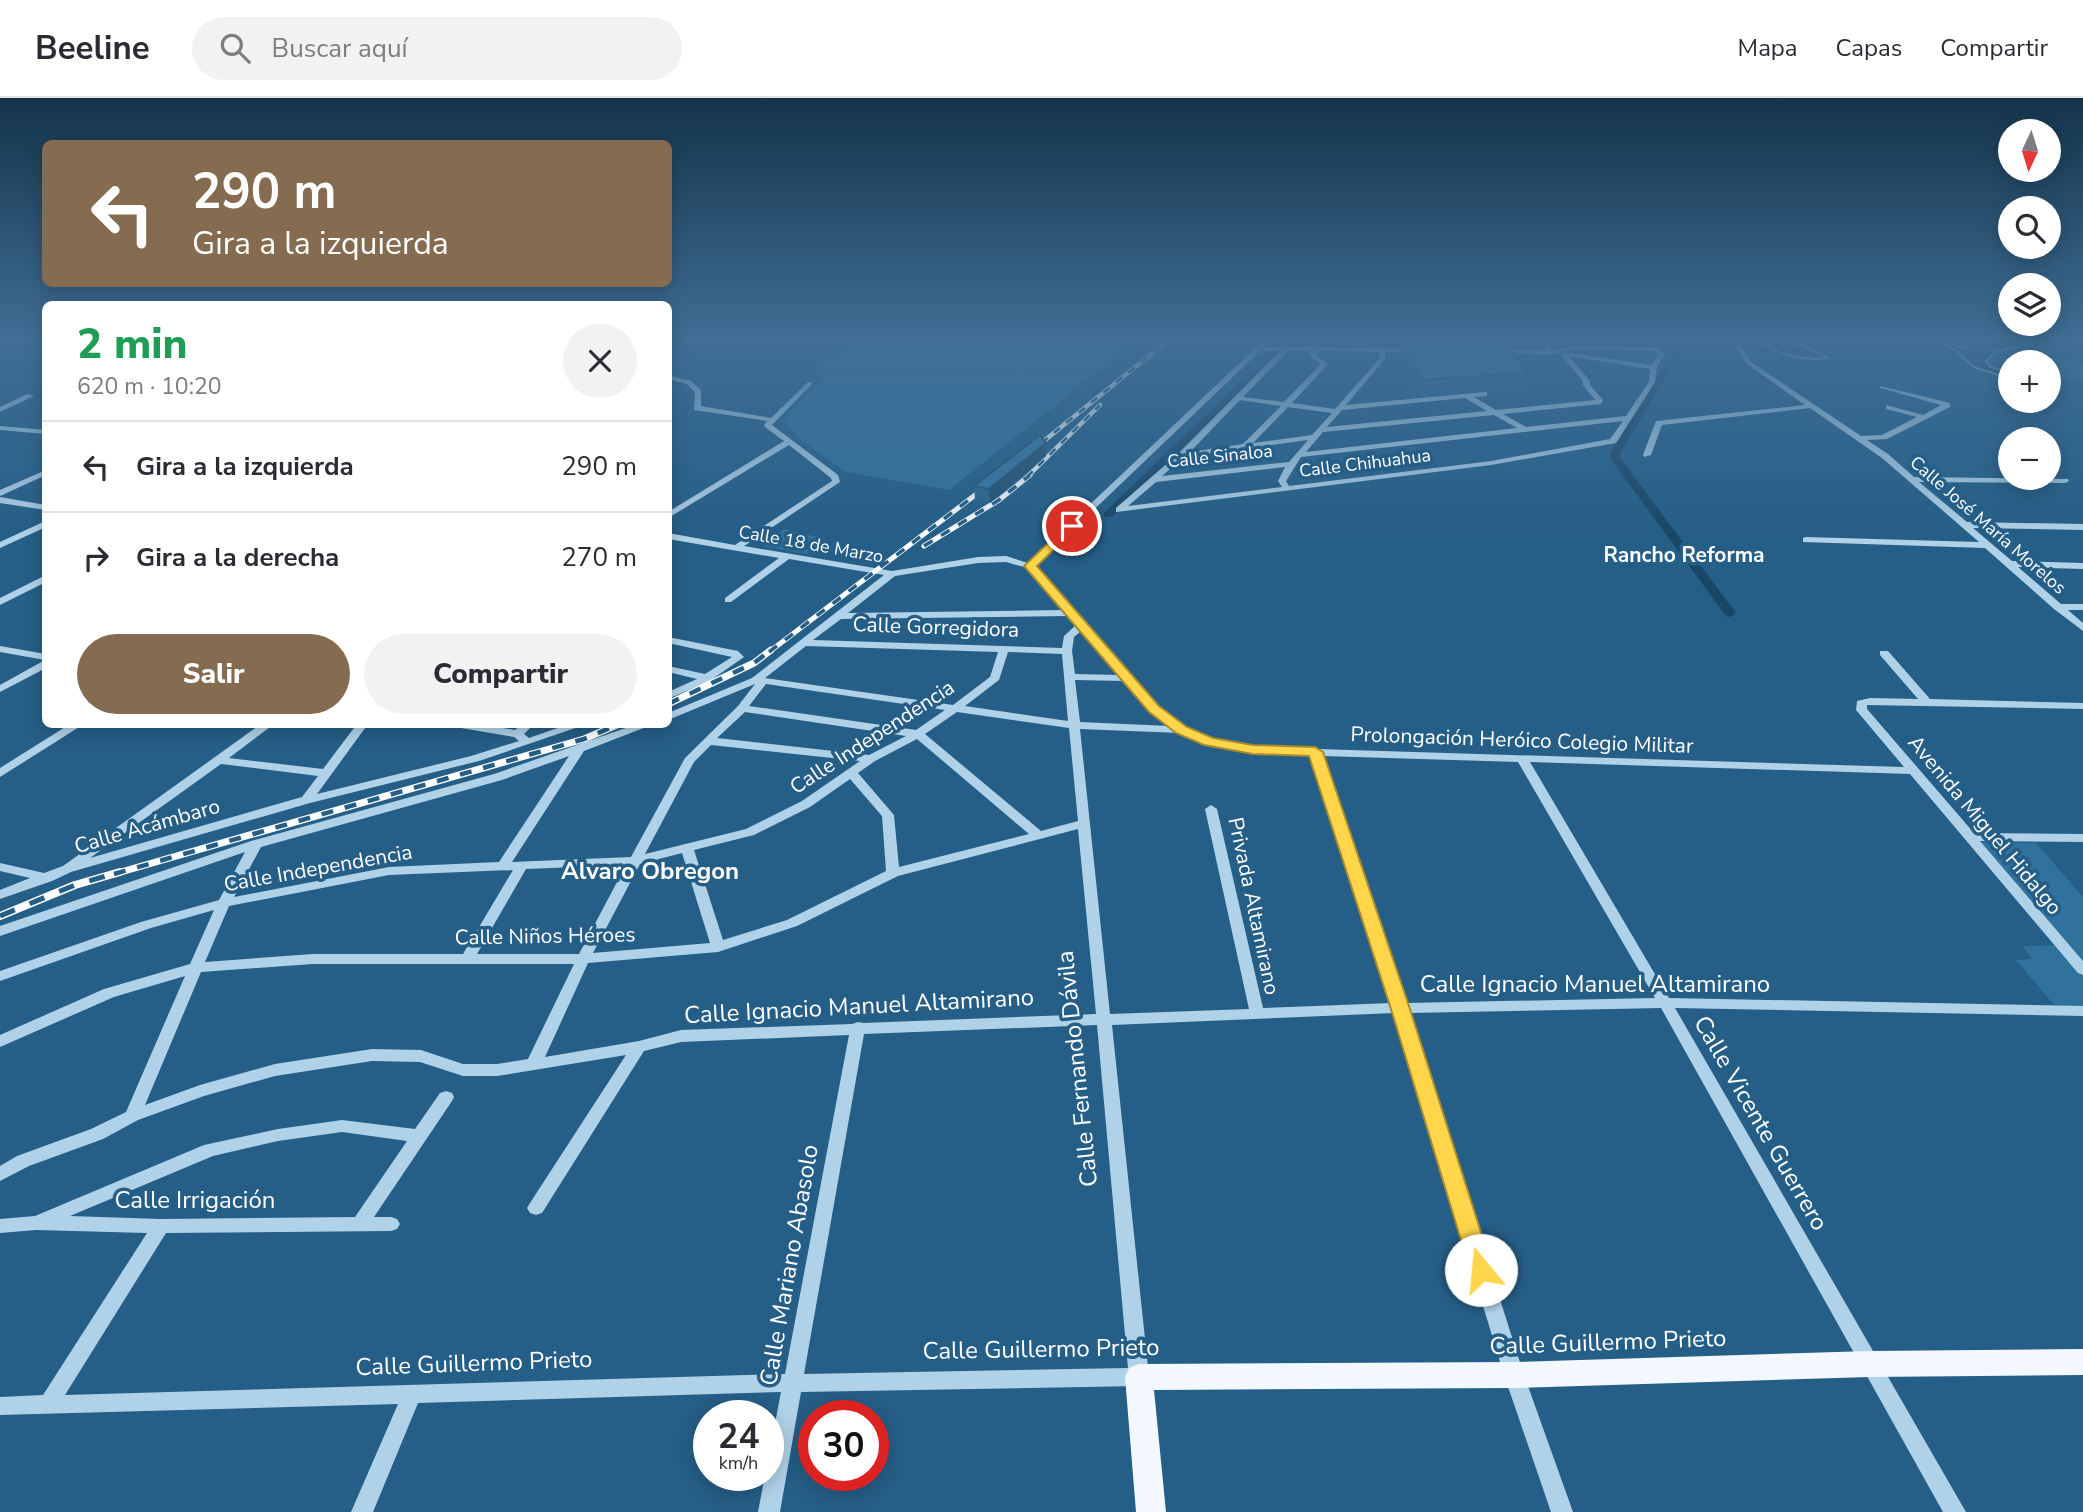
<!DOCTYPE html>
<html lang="es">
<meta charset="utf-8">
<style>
body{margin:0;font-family:"Nunito Sans",sans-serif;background:#f2f2f3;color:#2b2b33;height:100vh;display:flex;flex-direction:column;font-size:26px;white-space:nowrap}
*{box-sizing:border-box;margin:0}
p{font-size:23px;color:#7c7c81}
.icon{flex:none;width:38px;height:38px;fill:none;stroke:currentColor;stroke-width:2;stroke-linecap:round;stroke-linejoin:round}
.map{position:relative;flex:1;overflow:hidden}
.details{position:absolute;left:42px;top:203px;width:630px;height:427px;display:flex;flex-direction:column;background:#fff;border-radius:10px;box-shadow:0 4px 18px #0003}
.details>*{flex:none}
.guide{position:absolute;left:42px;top:42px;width:630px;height:147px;border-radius:10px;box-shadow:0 4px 18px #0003;background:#856b50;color:#fff;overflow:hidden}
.needle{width:46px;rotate:184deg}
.fabs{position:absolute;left:1998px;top:21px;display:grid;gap:14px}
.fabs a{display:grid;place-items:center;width:63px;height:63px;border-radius:50%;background:#fff;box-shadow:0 4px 18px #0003;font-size:35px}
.speed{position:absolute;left:693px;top:1302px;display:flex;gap:14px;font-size:35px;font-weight:700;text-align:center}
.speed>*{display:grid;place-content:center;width:91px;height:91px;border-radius:50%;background:#fff;box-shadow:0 4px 18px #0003;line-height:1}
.speed small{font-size:18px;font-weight:400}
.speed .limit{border:10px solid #d22;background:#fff;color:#111}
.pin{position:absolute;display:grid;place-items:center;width:60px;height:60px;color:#fff;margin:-30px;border:4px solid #fff;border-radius:50%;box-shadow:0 2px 7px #0007}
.me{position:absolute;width:77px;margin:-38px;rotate:343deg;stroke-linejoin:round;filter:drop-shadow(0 0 5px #0008)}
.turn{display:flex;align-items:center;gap:24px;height:147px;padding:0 35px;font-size:32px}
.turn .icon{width:91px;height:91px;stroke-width:2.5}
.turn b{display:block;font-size:49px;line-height:60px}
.round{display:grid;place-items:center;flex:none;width:74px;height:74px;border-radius:37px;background:#f2f2f3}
.headline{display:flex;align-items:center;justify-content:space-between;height:119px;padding:0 35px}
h1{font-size:42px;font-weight:800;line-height:52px;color:#1e9e55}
.button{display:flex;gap:14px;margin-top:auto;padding:14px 35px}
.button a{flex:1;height:80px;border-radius:42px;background:#856b50;color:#fff;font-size:28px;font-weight:800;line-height:80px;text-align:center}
.button a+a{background:#f2f2f3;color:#2b2b33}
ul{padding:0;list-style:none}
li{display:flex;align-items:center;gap:21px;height:91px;padding:0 35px;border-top:2px solid #e1e1e2}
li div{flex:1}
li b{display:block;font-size:26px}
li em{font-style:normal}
header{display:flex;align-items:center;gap:42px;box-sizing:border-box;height:98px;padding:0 35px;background:#fff;border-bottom:2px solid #e1e1e2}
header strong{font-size:33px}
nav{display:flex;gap:38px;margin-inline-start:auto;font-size:24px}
.search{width:490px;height:63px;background:#f2f2f3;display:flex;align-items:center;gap:18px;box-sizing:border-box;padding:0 24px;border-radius:38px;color:#7c7c81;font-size:26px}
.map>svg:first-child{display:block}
.green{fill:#30729d}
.water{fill:#1a4666;stroke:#a4cfe9;stroke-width:2}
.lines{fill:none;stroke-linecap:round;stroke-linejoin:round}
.canal{fill:#1a4666;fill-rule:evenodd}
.minor{fill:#b0d2e8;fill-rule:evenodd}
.major{fill:#f2f8fe;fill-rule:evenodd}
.rail-far3-casing{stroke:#fff;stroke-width:4.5}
.rail-far2-casing{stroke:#fff;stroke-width:5}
.rail-far1-casing{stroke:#fff;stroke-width:7}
.rail-casing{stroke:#fff;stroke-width:8}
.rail-far3{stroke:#255e86;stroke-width:2.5;stroke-dasharray:8;stroke-linecap:butt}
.rail-far2{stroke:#255e86;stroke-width:3.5;stroke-dasharray:10;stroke-linecap:butt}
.rail-far1{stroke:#255e86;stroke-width:4.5;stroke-dasharray:12;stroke-linecap:butt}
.rail{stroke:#255e86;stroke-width:5;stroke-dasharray:16;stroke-linecap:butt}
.wall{fill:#2e668b}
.shaded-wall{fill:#255371}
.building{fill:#3577a2;stroke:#255371;stroke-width:2}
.route{fill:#ffd54a;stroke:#a68a30;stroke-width:2}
.labels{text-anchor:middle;stroke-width:7;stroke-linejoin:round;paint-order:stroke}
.far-street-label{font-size:18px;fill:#fff;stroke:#255e86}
.far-quarter-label{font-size:21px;font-weight:bold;fill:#fff;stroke:#255e86}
.street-label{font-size:21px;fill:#fff;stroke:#255e86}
.quarter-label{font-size:24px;font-weight:bold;fill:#fff;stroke:#255e86}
.near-street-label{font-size:24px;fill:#fff;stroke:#255e86}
</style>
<header>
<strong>Beeline</strong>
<div class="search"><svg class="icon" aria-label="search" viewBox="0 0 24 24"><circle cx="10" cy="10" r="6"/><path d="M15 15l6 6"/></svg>Buscar aquí</div>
<nav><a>Mapa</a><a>Capas</a><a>Compartir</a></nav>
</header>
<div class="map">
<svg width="2083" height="1414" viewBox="0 0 2083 1414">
<rect width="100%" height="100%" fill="#255e86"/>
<!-- green -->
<path class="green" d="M858,240H1140L949,392L846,374L802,343L783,323L825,278L810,277L827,260Z
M2020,252L2083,265V284L2049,280V264H2011V275L1990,269L1987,264L1998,255Z
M784,431L826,441L807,456L762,448Z
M1981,744L2036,745L2083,799V863Z
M2061,847L2083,874V909L2055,908L2016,862L2033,861L2022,848Z"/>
<!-- water -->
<path class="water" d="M1757,240H1785L1828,260C1805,263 1774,257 1757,240Z
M1930,240H1939L1963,250L1968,248L1964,240H2014L2029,245L1995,254L1986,264L1989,268L2011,276V281L1974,269L1954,251Z"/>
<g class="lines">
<!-- canal -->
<path class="canal" d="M1682,240H1690L1620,355V360L1736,515L1730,519L1726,518L1610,360V355Z
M1277,249L1284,251L1112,419H1104V415Z"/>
<!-- minor -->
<path class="minor" d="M1266,240H1273L1264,249H1308L1311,247L1314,249L1418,251L1419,252L1416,254H1385V261L1346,307L1484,294H1487V298L1474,299L1496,312L1595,302L1583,287V283L1561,257V255H1565L1568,258L1571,255L1652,267L1658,256L1653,253L1571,252L1550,256L1497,255L1494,253L1497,251L1546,252L1541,240H1547L1552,252L1571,248L1654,249L1665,255L1657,269L1655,284L1616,345L1491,367L1116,414V410L1179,355L1280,253H1260L1035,468L1158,608L1186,630L1213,641L1253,649L1904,669L1856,612L1857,603L1870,600L1918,601L1880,557V553H1888L1930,601L2083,605V611L1867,607V611L1974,735L2083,736V744L1980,743L2083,863V877L2078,875L1910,676L1530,664L1669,900L2083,908V918L1675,910L1966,1414H1943L1661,910L1409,915L1524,1277L1573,1414H1551L1504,1277L1394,915L1112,927L1149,1279L1146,1285L1139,1288L801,1294L780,1414H758L765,1377H768V1362L781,1294L418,1305L373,1414H351L398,1306L0,1317V1299L43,1297L147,1135L36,1132L0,1135V1121L35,1118L204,1047L278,1031L342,1022L415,1031L440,995L446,993L452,995L454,999L452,1003L374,1119H391L397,1121L400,1126L397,1131L391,1133L166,1135L65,1297L785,1276L849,937L681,944L644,953L542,1115L536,1117L530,1115L527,1110L530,1105L626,957L497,978H463L420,964L372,963L275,978L204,998L138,1022L103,1041L29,1068L0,1083V1068L17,1058L91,1031L126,1014L185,878L114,899L0,949V937L104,891L190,866L214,812L151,830L0,883V873L141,824L219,802L245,754L0,838V828L251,743L494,676L637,626H654L584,653L512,764L631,759L685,660L738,608L755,586L668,622V615L752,580L884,477L789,461L731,504H725V500L779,460L668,441V435L735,447L832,383L831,380L789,347L668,420V414L784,343L765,329L764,327L767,323L694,312L695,294L687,286L668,281V277L691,283L701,292V308L771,320L808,284H812V286L772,327L838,377L840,384L744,448L892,473L978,459L1006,458L1028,465ZM1288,253H1309L1312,260L1321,266L1284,304L1243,299ZM1316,253L1378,254L1380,260L1335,311L1292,305L1328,266L1317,258ZM1569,258L1650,271L1649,284L1626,318L1526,329L1503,316L1601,306L1603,302L1590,287V283ZM1465,300L1487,313L1327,329L1342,312ZM1240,302L1281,308L1243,346L1190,354ZM1288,309L1332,315L1312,337L1253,345ZM1494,317L1517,330L1306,354L1323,334ZM1623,323L1610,341L1491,363L1289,388L1286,383L1301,359ZM1308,342L1289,364L1162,378L1184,359ZM1285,369L1278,383L1282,389L1128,408L1156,384ZM1006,464L1027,470L1063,512L848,515L895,478L978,465ZM1068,518L1076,527L1064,538L1062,550L813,542L841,521ZM1081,533L1119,577L1075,576L1072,553L1074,539ZM806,548L998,554L990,579L953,607L765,580ZM1008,554L1062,556L1068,623L965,608L999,582ZM1075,582L1125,583L1150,612L1170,628L1080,624ZM766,586L945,612L916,632L749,608ZM745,614L906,638L869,657L717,640ZM957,614L1069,630L1078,723L1041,733L925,636ZM1080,631L1180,635L1206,646L1253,655L1311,657L1391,905L1263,910L1217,711L1211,707L1205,711L1249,911L1110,916ZM917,641L1029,736L899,769L894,717L858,675L875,663ZM711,647L860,663L802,703L746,731L645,756L694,664ZM569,658L499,764L389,769L234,799L261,749L502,682ZM1323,658L1518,664L1655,900L1406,905ZM850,681L882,718L886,773L787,822L723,842L694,752L754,737L810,709ZM1078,731L1096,916L863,925L858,924L852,926L681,932L639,943L545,959L588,865L718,854L797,828L898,778ZM682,755L710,845L593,855L640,766ZM626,767L579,856H477L526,771ZM513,772L463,856H313L205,864L229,808L389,777ZM313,866H574L528,961L497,966H463L421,952L372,951L275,966L200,987L145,1007L201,874ZM1097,927L1128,1270L804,1276L864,936ZM342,1034L407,1043L355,1119L161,1121L70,1118L213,1058L278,1043Z
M1729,240H1735L1751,264L1861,338L1882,337L1917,319L1886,311V307L1923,317L1941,307L1880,290V288L1950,305V309L1887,341L1867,342L1888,356L1914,379L2068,381L2069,383L2065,385L1919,384L1967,424L2083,426V432L1973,430L2012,463L2083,465V471L2018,469L2061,506H2083V512H2068L2083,525V533L2054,511L1985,450L1803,444V440L1806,439L1979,444L1882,360L1810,310L1662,327L1651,357L1644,359L1643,357L1656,323L1805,307L1747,266Z
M27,296L34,298L0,314V309Z
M0,328L46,332V336L0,332Z
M46,372V377L0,398V392Z
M0,399L46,407V412L0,405Z
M43,424H46V429L0,450V444Z
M46,477V484L0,507V500Z
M668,539L738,553L744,559L711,582L668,601V594L697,581L668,574V568L705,576L732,559L668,545Z
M0,548L46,556V570L0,594V587L45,562L0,554Z
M70,626H84L0,679V670Z
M261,626H274L229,660L323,671L357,626H368L317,696L471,658L519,643L514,639L455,629L450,626H479L515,632L522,626H534L524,636L529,640L569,626H587L479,663L310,705L71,774L52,783L0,801V792L30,780L0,773V765L44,775L63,768ZM221,666L318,678L302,699L90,760Z"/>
<!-- major -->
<path class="major" d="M2083,1251V1277L1870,1279L1514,1290L1154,1292L1166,1414H1136L1125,1279L1129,1270L1139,1266L1514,1264L1870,1253Z"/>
<!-- rail-far3 casing -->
<g class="rail-far3-casing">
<path id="rail-far3" d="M1029,355L1171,240
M1027,379L1100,307"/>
</g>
<!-- rail-far2 casing -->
<g class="rail-far2-casing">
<path id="rail-far2" d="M924,448L999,402L1030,377
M769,554L991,385"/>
</g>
<!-- rail-far1 casing -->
<g class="rail-far1-casing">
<path id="rail-far1" d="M668,606L754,565L771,552
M114,776L584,641L619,626"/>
</g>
<!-- rail casing -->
<g class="rail-casing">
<path id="rail" d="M0,818L75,787L120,774"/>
</g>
<!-- rail-far3 -->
<use href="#rail-far3" class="rail-far3"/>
<!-- rail-far2 -->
<use href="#rail-far2" class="rail-far2"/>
<!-- rail-far1 -->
<use href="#rail-far1" class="rail-far1"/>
<!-- rail -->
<use href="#rail" class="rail"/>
</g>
<!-- wall -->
<path class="wall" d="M1403,241L1527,275L1523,291L1418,298L1401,256Z
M1046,358L990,405L975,402L974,388Z"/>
<!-- shaded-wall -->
<path class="shaded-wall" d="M1046,345V358L990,405L989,391Z"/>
<!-- building -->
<path class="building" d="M1403,241L1506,243L1527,275L1421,282Z
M1040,337L1046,345L989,391L974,388Z"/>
<!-- sky -->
<linearGradient id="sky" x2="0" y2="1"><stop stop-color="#14344a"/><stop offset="0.55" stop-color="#406e95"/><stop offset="1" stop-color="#406e95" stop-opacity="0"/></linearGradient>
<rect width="2083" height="438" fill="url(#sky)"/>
<!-- route -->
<path class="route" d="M1068,426L1078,428L1037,468L1159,608L1187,629L1213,640L1253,647L1315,649L1323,654L1410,911L1493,1172L1490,1180L1481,1183L1473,1180L1470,1172L1391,911L1309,658L1253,656L1204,647L1176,635L1149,614L1024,468Z"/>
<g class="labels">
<!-- far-street labels -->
<g class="far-street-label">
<text transform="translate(1220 358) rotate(-6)" y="6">Calle Sinaloa</text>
<text transform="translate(1365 365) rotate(-7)" y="6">Calle Chihuahua</text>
<text transform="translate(1988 427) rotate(41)" y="6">Calle José María Morelos</text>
<text transform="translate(811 446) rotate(10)" y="6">Calle 18 de Marzo</text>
</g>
<!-- far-quarter labels -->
<g class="far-quarter-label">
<text x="1684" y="464">Rancho Reforma</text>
</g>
<!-- street labels -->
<g class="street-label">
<text transform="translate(936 529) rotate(2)" y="7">Calle Gorregidora</text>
<text transform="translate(872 639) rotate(-33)" y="7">Calle Independencia</text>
<text transform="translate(1522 642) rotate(2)" y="7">Prolongación Heróico Colegio Militar</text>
<text transform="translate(1985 727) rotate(50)" y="7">Avenida Miguel Hidalgo</text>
<text transform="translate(147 728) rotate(-16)" y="7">Calle Acámbaro</text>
<text transform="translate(318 770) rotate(-10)" y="7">Calle Independencia</text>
<text transform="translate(1254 808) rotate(78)" y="7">Privada Altamirano</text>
<text transform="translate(545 838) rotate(-1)" y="7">Calle Niños Héroes</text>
</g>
<!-- quarter labels -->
<g class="quarter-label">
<text x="650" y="781">Alvaro Obregon</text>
</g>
<!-- near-street labels -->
<g class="near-street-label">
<text x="1595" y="894">Calle Ignacio Manuel Altamirano</text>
<text transform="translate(859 908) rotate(-3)" y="8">Calle Ignacio Manuel Altamirano</text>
<text transform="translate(1077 971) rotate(-96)" y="8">Calle Fernando Dávila</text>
<text transform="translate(1761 1025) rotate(60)" y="8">Calle Vicente Guerrero</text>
<text x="195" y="1110">Calle Irrigación</text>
<text transform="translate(789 1167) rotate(-80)" y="8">Calle Mariano Abasolo</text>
<text transform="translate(1608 1244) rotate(-2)" y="8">Calle Guillermo Prieto</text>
<text transform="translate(1041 1251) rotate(-1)" y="8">Calle Guillermo Prieto</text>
<text transform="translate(474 1265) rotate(-2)" y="8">Calle Guillermo Prieto</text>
</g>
</g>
</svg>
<div class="fabs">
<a><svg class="needle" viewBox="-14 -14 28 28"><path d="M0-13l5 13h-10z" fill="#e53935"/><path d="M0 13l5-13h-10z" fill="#7c7c81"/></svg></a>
<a><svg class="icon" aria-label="search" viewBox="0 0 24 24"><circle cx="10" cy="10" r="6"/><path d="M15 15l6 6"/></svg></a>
<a><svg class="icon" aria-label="layers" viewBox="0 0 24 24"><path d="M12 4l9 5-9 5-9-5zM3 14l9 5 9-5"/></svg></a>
<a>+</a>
<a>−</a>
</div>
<div class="speed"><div>24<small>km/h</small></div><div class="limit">30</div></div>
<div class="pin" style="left:1072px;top:428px;background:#d93025"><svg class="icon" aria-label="arrive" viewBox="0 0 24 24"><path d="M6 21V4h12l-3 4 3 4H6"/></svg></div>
<svg class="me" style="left:1481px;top:1172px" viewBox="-20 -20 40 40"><circle r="19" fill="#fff"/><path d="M0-13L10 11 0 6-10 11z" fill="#ffd54a"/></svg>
<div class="guide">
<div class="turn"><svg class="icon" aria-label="left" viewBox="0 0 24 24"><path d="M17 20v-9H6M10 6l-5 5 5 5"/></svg><div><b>290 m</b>Gira a la izquierda</div></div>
</div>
<section class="details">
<div class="headline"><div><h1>2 min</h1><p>620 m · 10:20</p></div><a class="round"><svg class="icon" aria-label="close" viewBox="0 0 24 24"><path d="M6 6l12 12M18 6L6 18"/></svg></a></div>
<ul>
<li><svg class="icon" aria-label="left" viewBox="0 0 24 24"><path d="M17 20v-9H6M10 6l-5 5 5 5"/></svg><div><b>Gira a la izquierda</b></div><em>290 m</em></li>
<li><svg class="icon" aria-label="right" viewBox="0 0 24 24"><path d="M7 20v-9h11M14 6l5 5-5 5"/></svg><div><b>Gira a la derecha</b></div><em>270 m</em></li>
</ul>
<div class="button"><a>Salir</a><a>Compartir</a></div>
</section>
</div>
